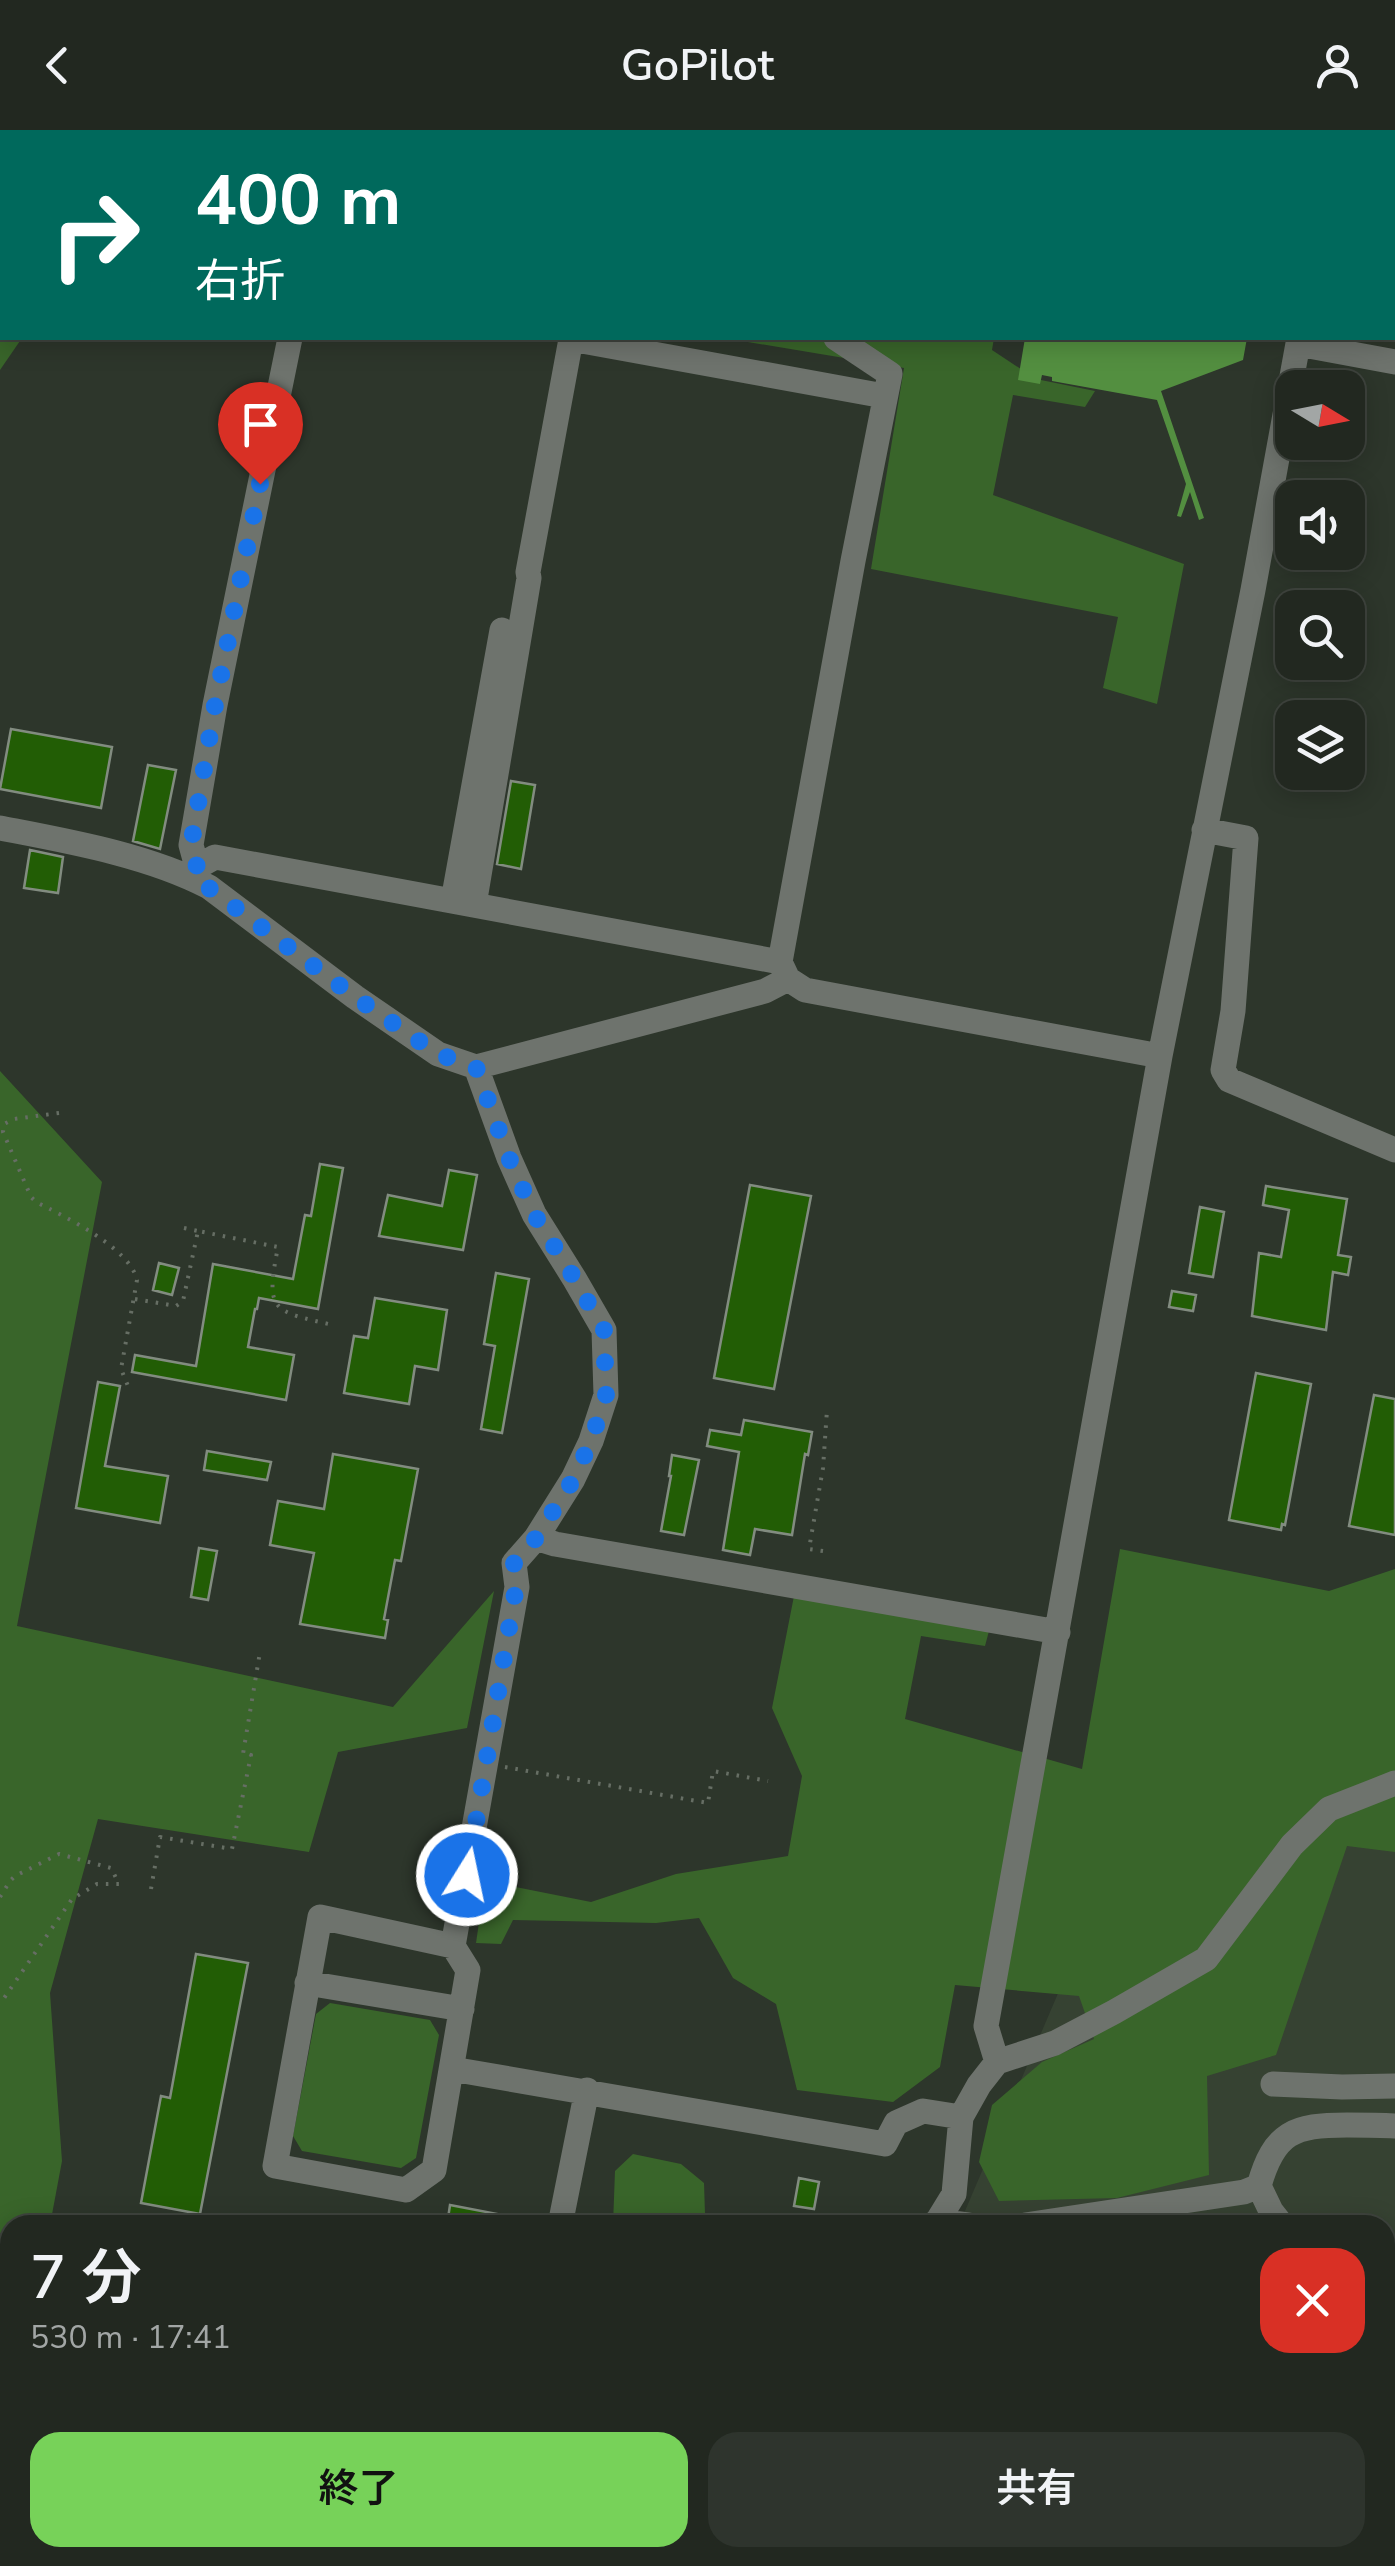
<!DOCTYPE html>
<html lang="ja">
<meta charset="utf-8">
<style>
body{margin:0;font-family:"Nunito Sans","Noto Sans JP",sans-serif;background:#2e342d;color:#f1f3f6;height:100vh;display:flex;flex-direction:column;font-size:38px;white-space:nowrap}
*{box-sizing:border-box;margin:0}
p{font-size:32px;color:#a2a6a5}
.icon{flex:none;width:55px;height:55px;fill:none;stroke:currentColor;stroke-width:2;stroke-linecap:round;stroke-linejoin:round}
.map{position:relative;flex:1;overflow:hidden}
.side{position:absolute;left:0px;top:2085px;width:1395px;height:352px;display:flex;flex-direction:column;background:#222820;border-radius:30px 30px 0 0;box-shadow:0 5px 25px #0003,0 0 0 2px #3f443e}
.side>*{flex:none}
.hud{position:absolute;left:0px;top:0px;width:1395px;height:210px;box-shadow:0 5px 25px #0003,0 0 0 2px #3f443e;background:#00695c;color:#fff;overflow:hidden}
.needle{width:65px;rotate:100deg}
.controls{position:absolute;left:1275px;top:240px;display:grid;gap:20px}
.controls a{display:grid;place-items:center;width:90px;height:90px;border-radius:20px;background:#222820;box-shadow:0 5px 25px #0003,0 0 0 2px #3f443e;font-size:50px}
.pin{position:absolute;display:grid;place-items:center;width:85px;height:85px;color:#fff;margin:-102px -42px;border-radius:50% 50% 50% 0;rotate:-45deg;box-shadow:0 0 10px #0007}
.pin .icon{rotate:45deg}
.me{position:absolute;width:110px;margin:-55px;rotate:10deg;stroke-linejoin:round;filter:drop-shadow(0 0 8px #0008)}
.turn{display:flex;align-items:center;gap:35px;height:210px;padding:0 30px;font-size:45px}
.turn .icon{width:130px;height:130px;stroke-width:2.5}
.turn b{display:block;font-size:70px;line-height:85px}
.round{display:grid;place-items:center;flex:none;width:105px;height:105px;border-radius:30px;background:#2e342d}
.overview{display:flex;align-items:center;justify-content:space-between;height:170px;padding:0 30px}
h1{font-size:60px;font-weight:600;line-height:75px}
.action{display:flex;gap:20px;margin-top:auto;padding:20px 30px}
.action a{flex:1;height:115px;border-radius:30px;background:#77d259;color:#111;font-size:40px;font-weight:600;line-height:115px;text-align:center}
.action a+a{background:#2e342d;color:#f1f3f6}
header{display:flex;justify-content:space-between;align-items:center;height:130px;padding:0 30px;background:#222820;font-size:45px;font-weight:600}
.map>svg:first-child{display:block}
.built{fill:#364232}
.green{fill:#39652a}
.water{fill:#538f40}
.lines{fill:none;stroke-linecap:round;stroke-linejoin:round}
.stream{stroke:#538f40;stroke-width:6}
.building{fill:#225d05;stroke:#828c80;stroke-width:2.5}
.path{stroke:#666e64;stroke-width:4;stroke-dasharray:2.5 8;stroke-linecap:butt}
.minor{stroke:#6e736d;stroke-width:25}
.route{stroke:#1a73e8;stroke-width:18;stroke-dasharray:0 32.4}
</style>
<header><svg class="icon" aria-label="back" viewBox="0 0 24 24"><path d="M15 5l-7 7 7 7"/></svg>GoPilot<svg class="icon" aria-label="person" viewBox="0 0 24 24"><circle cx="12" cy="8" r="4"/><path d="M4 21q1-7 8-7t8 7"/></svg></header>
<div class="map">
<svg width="1395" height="2436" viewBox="0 0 1395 2436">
<rect width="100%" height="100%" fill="#2d362b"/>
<!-- built -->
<path class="built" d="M1395,1635V2436H1181L1170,2428H1385V2095H959L1121,1716Z"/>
<!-- green -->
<path class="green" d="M0,0H134L133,2H2V208H22L0,240Z
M668,0H1181L1175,2H667Z
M724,208H994L992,220L1036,249L1095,261L1085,277L1013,265L993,365L1184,434L1157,574L1103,558L1118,487L871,439L904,238Z
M0,941L102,1052L17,1496L393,1577L494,1461L467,1598L338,1622L309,1722L98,1689L50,1863L62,2031L50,2095H10V2321L5,2351L10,2352V2428H158L157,2436H0Z
M1120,1419L1329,1461L1395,1439V1722L1347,1716L1276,1925L1207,1946L1209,2045L1117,2068L999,2071L979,2032L992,1975L1042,1932L1094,1909L1079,1866L955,1855L940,1937L893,1972L797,1960L776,1874L733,1848L699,1788L656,1793L513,1790L501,1814L476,1813L485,1751L591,1772L676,1744L788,1726L802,1646L772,1578L794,1466L989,1501L985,1516L921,1506L905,1589L1082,1639Z
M330,1873L430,1890L439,1905L416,2028L401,2038L302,2021L293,2006L316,1884Z
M633,2024L681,2034L704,2053L705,2084L698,2095H613L615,2041Z
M576,2428H874L872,2436H578Z
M923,2428H1379L1378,2436H964Z"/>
<!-- water -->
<path class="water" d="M1025,208H1247L1243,230L1161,261L1204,388L1199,390L1190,362L1181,387L1177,386L1186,354L1157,270L1052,251V247L1042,245L1040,254L1018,250Z"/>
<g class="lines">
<!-- stream -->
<path class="stream" d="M1053,0L1055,2"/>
</g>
<!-- building -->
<path class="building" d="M11,599L112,617L101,678L0,659Z
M148,635L176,640L160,719L133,711Z
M511,651L535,655L521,739L497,734Z
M30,720L63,727L58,763L24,758Z
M320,1034L343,1038L318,1179L259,1168L257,1179H255L248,1217L294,1225L286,1270L132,1242L135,1225L196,1236L213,1134L293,1149L305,1085L311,1086Z
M449,1040L477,1045L463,1120L379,1106L388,1065L442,1076Z
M750,1055L811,1066L774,1259L714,1248Z
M1266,1056L1347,1069L1338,1125L1351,1127L1348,1145L1333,1142L1326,1200L1252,1186L1259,1123L1281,1127L1289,1080L1263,1075Z
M1200,1077L1224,1082L1213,1147L1189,1143Z
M159,1133L179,1138L172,1165L153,1160Z
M496,1143L529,1149L502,1303L481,1299L495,1216L484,1214Z
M1172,1161L1196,1165L1193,1181L1169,1177Z
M375,1168L447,1180L438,1240L415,1236L409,1274L344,1263L354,1206L368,1208Z
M1256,1243L1311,1254L1285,1395L1282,1394L1281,1400L1229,1390Z
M98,1252L120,1256L105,1336L168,1346L160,1393L76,1378Z
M1374,1265L1395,1269V1405L1349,1396Z
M744,1290L812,1302L808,1325L805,1324L792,1405L755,1399L750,1425L723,1420L739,1322L707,1316L710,1300L741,1305Z
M207,1321L271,1332L267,1350L204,1340Z
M333,1324L418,1339L401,1431L395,1430L384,1489L388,1490L385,1508L300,1494L314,1423L270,1415L278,1371L324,1379Z
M672,1325L699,1330L684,1405L661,1401L671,1346H669Z
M199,1418L217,1421L208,1470L191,1467Z
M196,1824L248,1833L200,2084L141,2073L161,1966L170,1968Z
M799,2048L819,2052L814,2079L794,2076Z
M450,2075L513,2087L512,2095H447Z"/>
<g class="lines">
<!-- path -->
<path class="path" d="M1286,0L1290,2
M1187,2L1191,0
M59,983L14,989L4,994L3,1002L31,1067L36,1072C64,1086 130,1118 137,1150L121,1239L128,1256
M184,1098L198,1101
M135,1169L176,1176L183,1171L198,1101L278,1117C265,1182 272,1181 333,1195
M823,1421L809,1419L823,1338L827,1280
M505,1637L708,1673L713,1641L768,1651
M151,1759L160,1707L232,1719L251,1625L243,1624L260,1522
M0,1767L10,1751L15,1746L59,1724L111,1738L119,1754H97L72,1769L0,1874
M0,2236L10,2243
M0,2333L10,2324
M296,2436L301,2430"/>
<!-- minor -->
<path class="minor" d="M1337,2V0
M836,208L890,244L853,431L780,832L788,849L805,860L1160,926
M1298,214L1395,232
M0,698C67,711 148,725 209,757L355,867L438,924L476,937L765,861L788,849
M1204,700L1246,708L1233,881L1223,940L1229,950L1395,1020
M197,737L215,727L780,832
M193,749L197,737L191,715L215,575L290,208
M453,771L502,500
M474,775L529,448L528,442L571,209L884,266
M536,1408L555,1414L1058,1502
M453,1816L320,1787L275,2036L406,2060L434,2040L468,1840L453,1816L517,1457L514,1433L536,1408L573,1349L591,1311L606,1265L604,1200L574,1148L534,1084L509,1028L476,937
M307,1853L462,1879
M997,1932L1055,1913L1114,1882L1206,1829L1292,1715L1329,1679L1395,1653
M452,1939L885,2014L896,1993L923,1981L961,1987
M1273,1954L1342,1957L1395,1956
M1259,2056L1271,2081L1282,2095
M937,2091L968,2095
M560,2095L587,1960
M935,2095L954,2064L961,1987L979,1955L997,1932L986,1896L1160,926L1253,460L1299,208
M1025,2095L1244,2062L1259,2056C1274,2002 1294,1995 1347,1995C1363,1995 1379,1995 1395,1996
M1385,2205L1395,2206
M572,2428L575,2436
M625,2436L634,2428"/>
</g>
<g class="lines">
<!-- route -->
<path class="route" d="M260,354L215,575L191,715L197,737L194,749L209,758L355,867L438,924L476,937L509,1028L534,1084L574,1148L604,1200L606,1265L591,1311L573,1350L536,1408L514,1433L516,1457L467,1745"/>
</g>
</svg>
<div class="controls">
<a><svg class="needle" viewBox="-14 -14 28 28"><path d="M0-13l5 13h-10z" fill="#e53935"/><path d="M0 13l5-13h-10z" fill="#a2a6a5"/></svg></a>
<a><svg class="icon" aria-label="sound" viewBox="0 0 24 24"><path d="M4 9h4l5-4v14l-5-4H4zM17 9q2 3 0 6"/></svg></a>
<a><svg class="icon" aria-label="search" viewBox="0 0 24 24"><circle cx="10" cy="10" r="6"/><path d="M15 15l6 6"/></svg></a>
<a><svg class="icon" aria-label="layers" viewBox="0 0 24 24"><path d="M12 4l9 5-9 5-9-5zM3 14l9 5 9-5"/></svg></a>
</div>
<div class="pin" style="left:260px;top:354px;background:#d93025"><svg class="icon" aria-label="arrive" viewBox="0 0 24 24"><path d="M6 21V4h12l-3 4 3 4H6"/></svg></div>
<svg class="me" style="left:467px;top:1745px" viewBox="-20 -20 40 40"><circle r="17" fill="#1a73e8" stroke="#fff" stroke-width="3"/><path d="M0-11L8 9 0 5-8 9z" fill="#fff"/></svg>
<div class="hud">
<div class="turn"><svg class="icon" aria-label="right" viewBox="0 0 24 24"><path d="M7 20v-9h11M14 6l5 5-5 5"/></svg><div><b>400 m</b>右折</div></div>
</div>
<section class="side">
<div class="overview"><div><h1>7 分</h1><p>530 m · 17:41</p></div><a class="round" style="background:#d93025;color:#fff"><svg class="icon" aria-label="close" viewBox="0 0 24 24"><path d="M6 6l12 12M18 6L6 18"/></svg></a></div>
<div class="action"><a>終了</a><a>共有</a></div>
</section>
</div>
